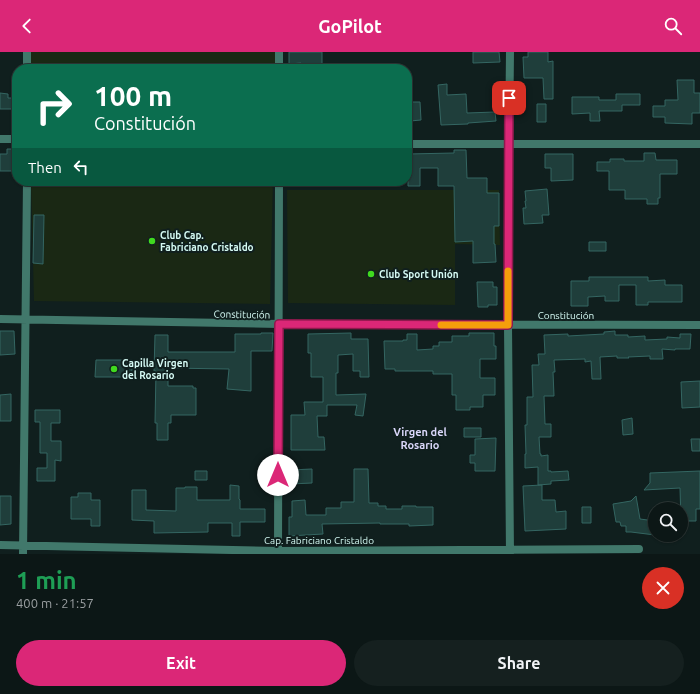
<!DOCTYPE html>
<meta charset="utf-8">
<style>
body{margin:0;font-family:Ubuntu,sans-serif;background:#15201f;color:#f1f3f6;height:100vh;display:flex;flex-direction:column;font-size:15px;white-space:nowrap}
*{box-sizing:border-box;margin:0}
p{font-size:13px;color:#9a9fa1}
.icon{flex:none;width:22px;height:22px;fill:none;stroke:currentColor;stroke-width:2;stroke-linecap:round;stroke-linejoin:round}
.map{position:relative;height:502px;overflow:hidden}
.side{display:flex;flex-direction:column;background:#0c1716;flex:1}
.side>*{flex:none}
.banner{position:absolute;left:12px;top:12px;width:400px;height:122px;border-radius:16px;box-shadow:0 1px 3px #0004,0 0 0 1px #2c3635;background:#0b6e4f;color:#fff;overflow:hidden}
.tools{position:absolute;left:648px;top:450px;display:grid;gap:8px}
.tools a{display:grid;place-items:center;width:40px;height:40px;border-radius:50%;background:#0c1716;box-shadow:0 1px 3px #0004,0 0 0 1px #2c3635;font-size:20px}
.pin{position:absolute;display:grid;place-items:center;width:34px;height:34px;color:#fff;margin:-17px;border-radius:8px;box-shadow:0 2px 6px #0006}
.me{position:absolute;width:44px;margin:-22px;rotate:0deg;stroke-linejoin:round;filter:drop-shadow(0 0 3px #0008)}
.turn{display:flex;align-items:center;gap:14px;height:84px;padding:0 16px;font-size:18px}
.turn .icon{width:52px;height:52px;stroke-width:2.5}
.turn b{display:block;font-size:28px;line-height:34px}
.then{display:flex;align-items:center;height:38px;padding:0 16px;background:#0003;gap:8px;font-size:15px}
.round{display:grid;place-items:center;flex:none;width:42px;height:42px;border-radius:21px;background:#15201f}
.headline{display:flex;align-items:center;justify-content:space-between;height:68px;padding:0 16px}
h1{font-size:24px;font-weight:600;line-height:30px;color:#1e9e55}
.button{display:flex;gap:8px;margin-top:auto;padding:8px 16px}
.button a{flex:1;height:46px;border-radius:24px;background:#db2777;color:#fff;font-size:16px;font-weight:600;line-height:46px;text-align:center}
.button a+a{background:#15201f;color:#f1f3f6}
header{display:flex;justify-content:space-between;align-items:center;height:52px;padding:0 16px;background:#db2777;color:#fff;font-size:18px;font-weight:600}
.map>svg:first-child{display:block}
.green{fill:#1a2814}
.building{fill:#1f3e3b;stroke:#346662}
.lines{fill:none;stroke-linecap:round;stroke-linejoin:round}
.minor{stroke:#41786b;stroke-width:8}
.route-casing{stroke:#8e194d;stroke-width:10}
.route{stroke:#db2777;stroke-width:7}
.slow{stroke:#f59e0b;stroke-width:7}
.poi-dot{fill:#40da1f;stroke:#101f1e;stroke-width:1.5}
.labels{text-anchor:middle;stroke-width:4;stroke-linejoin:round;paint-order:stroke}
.poi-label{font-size:10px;font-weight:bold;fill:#d4f9f3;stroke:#101f1e;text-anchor:start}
.street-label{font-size:10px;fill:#d4f9f3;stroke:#101f1e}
.neighbourhood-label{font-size:11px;font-weight:bold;fill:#d9d6f9;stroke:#101f1e}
</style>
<header><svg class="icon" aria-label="back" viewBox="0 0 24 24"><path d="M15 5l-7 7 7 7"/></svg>GoPilot<svg class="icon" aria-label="search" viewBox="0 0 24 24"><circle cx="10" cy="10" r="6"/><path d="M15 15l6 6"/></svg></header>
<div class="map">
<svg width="700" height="502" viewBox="0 0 700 502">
<rect width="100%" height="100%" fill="#101f1e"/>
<!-- green -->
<path class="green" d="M28,0H277L276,17H29Z
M31,129H273L270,252L34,249Z
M287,138H499L500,193L455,192V253L288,251Z"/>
<!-- building -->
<path class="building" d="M289,0H322V17H302L301,11L289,12Z
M473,0H499L500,10L473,11Z
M528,0H548V10L553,9V47H544L543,26H524L523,5H528Z
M677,28H694V41H700V61H692V72L665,71V65H653V54H665V48H678Z
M447,32V43L466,42L467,61L495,60L496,69L468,71V72L441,73L438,33Z
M0,41L8,42V46H15V57H0Z
M616,42H640V53H622V59H599L600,69H590V61L572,62V45H599V48H616Z
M409,50H420L421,68L410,69Z
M537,52H546V70H537Z
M7,97H16V119H0V102H7Z
M454,98H466L467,126H487V141H499V174H494V192H495L496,210L473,211V189L455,190L454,134H438V116H420V134H408V102L454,101Z
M644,101H655L656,108H677V122H660V146H658V152H647V147H625V138H609V119H597V110H610V107H624V109H644Z
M545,102H573V128L551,129V116H545Z
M547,137L549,163H542L543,171L524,172L523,156H526L525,149H526L525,139Z
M34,163H44L43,212L33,211Z
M589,190H606V199H589Z
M589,225H648V229L665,228V233H682V250H648V253H636V233H619V249H605V244L588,245V254H571V229H589Z
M477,230H493V235H497V253H488V255H478Z
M0,279H14L15,302L0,303Z
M615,279V283H628V285L645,284V288L667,287V285L680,286V282H691L690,297H675V298L662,297L663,307H650V304L628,305L629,306H617V304L600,305L601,327H592L591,309L585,310V307L554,308L555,320H553L554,344H544L545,372H551V385H539L540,402H541V404L548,403V419H551V420L568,419L569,428L551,429V432L538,433V415L525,416V402H526L525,373H527V345H533L532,313H539L538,302H545L544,283L568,282V284L604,282V280Z
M261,281H273L272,299H251V339L227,337L229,317L168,316V334H193V336H196V363H171V371H168V388H157V371H155L156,319H154L155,283H168V300H235V282H261Z
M351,281V287H368L369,325H360V319H353V302L338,303V321H336V343L366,342L363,364L355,363L357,353H327V364H317L318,385H324L325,398H291V363H305L304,350H323V325H311V301H308V282Z
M469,281H494V294H496V307H480V326H495V343H483V355H470V358H456V343H452V322H433V319H395V317H385L384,289H403V288H407V282H417V298L433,297V294H439V290H452V284H469Z
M96,308H132V325H95Z
M700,329V355L682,356L681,330Z
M11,342V369H0V343Z
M35,358H60V371H51V389H61V409L55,408V429H37V416H47V401H40V370H35Z
M632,366L633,382L623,383L622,368Z
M464,376H481V385H464Z
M496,386L495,419H475V411H470V403H475V387Z
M691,387H700V399H692Z
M312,417V431L290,432V418Z
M354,417H368L369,451H378V454H386V457H402V454H416V455H433V473L409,474V472H380V471L322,472L323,482L289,484V465H292V449L305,448L306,463H326V456H341V450H354Z
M195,419H207V428H195Z
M700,419V457H696V469H681L680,436L644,438L650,431V421Z
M230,433L239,434V447L240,448V457H265V470H240V484H232V471H208V480L154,481V469L132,468V438H146V458L176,459V436H185V435H197V448H230Z
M542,433V448H555L556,460L566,459V477L525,479L523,434Z
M78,441H91V448H100V474H91V467H71V445H78Z
M0,444H11V472L0,473Z
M636,444L640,467L655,469V483L631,480H626V474H621L620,470H616L613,452L631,449Z
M582,455H591V471H582Z"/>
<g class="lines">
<!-- minor -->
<path class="minor" d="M27,0V17
M279,17V0
M0,87H17
M407,92H700
M0,267L279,272L700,273
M0,493L278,499L639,497
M23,502L27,129
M278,502L279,129
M510,502L508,273L509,92L510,0"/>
</g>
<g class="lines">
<!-- route casing -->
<g class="route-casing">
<path id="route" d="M278,423L279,272L508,273L509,46"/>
</g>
<!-- route -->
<use href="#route" class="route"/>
<!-- slow -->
<path class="slow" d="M441,273H508V219"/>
</g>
<!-- markers -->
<g class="poi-dot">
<circle cx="152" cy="189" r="4"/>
<circle cx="371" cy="222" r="4"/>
<circle cx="114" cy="317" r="4"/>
</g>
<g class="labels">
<!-- poi labels -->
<g class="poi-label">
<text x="160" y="187">Club Cap.<tspan x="160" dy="12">Fabriciano Cristaldo</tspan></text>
<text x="379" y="226">Club Sport Unión</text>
<text x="122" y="315">Capilla Virgen<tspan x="122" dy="12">del Rosario</tspan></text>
</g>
<!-- street labels -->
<g class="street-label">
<text transform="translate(242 262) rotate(1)" y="4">Constitución</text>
<text x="566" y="267">Constitución</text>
<text x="319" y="492">Cap. Fabriciano Cristaldo</text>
</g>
<!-- neighbourhood labels -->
<g class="neighbourhood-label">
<text x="420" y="384">Virgen del<tspan x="420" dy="13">Rosario</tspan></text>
</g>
</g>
</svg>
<div class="tools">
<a><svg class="icon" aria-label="search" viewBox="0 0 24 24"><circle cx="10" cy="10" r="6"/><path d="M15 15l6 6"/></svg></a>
</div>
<div class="pin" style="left:509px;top:46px;background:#d93025"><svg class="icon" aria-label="arrive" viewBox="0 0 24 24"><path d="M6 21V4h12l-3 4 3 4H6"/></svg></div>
<svg class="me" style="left:278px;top:423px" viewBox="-20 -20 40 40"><circle r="19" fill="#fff"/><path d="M0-13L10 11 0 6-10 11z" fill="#db2777"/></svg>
<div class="banner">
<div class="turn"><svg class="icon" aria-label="right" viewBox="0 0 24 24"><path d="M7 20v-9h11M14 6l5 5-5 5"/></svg><div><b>100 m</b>Constitución</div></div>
<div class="then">Then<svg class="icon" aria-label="left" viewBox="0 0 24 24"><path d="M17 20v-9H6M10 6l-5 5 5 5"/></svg></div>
</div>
</div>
<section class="side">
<div class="headline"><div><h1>1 min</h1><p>400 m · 21:57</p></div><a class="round" style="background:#d93025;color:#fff"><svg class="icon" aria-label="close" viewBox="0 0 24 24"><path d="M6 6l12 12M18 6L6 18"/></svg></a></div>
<div class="button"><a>Exit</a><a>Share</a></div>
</section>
